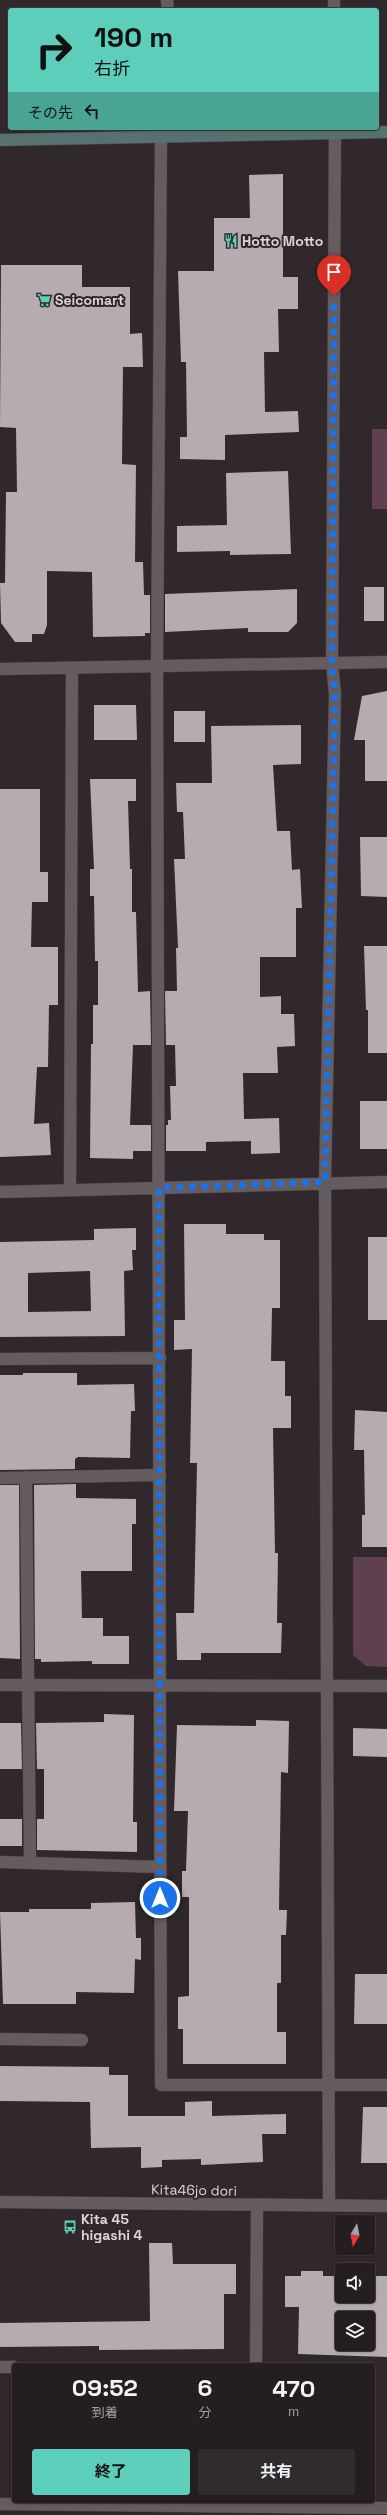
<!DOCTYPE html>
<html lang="ja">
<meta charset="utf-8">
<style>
body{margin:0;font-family:"Space Grotesk","Noto Sans JP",sans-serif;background:#302b2e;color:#f1f3f6;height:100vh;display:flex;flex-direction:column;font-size:15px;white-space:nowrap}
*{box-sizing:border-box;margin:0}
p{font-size:13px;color:#a3a2a5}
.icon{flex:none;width:22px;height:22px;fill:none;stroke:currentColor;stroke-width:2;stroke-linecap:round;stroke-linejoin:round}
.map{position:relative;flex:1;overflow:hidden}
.sheet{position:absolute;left:12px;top:2363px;width:363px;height:140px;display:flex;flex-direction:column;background:#241e21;border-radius:4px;box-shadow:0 1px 3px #0004,0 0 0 1px #413c3f}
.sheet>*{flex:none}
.banner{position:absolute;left:8px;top:8px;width:371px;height:122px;border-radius:4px;box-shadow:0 1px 3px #0004,0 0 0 1px #413c3f;background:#5cceba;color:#111;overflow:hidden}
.needle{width:26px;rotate:190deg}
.tools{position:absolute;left:335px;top:2215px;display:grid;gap:8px}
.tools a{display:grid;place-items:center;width:40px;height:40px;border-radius:4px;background:#241e21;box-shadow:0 1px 3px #0004,0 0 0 1px #413c3f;font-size:20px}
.pin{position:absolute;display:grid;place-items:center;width:34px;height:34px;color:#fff;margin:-41px -17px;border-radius:50% 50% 50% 0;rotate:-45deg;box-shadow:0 0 4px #0007}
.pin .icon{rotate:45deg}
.me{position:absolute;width:44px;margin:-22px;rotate:0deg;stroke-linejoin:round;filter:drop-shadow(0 0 3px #0008)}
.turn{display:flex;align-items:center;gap:14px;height:84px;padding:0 20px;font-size:18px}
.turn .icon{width:52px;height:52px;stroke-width:2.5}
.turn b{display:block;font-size:28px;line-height:34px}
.then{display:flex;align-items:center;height:38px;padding:0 20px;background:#0003;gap:8px;font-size:15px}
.eta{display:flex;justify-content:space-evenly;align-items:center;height:68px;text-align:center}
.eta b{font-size:24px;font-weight:700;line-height:28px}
.cta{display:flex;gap:8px;margin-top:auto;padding:8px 20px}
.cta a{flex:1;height:46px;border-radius:4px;background:#5cceba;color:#111;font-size:16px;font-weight:700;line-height:46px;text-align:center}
.cta a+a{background:#302b2e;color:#f1f3f6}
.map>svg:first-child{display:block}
.green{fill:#5e4050}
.building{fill:#b5abb0;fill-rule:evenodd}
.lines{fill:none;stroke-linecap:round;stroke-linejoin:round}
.minor-casing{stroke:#4a4447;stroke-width:13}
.tertiary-casing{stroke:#4a4447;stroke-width:13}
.secondary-casing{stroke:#4a4447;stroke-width:13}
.minor{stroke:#655c60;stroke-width:12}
.tertiary{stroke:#655c60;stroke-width:12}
.secondary{stroke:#56716e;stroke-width:12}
.route{stroke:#1a73e8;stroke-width:7;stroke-dasharray:0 12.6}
.labels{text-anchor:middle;stroke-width:4;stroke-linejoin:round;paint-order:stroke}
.poi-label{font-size:14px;font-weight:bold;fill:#dad5d7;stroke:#30282c;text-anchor:start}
.street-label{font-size:14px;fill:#dad5d7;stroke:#30282c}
</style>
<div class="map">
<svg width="387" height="2515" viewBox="0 0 387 2515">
<rect width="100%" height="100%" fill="#30282c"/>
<!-- green -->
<path class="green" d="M372,429H387V509H372Z
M353,1557H387V1667L366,1666L353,1655Z"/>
<!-- building -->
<path class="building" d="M283,174V277H298V309H278L279,352H264L265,412L298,411L299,432L225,435V460L180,459V437H187L186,362H181L178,271H214V218H250L249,175Z
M1,265H82V287H130V334L142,333L143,367H123L122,464L136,465L135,562H143L144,595H150V633H145V636L93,637L92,572L47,571V625L44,634H32V642H15L1,623L0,583H5L6,492H17L16,428L0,427Z
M288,471L291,554L230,555V551L177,552V526L227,525L226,473Z
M364,587H384V621H364Z
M297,589V623L288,632H248V628L165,632V594Z
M387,691V781H365V740H354L362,696Z
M94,705H136L137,740H94Z
M174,711H205V742H174Z
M301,725V764L273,765L277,831H290L292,870L300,869L302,908H296V957H260V997L281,996V1014H294L295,1046L277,1047L278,1073H243L244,1119L279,1118L280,1153L251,1154V1141L206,1142V1151H166V1125H168V1120H171L170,1086H176L175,1045H166L165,991H177L176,948H178L174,859H185L183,812H177L176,783H212L211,726Z
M90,779H136V801H128L130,869H132V912H136L138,992L150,991L151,1045H133L130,1125H151V1151H133V1159L90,1158L91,1044H93V1005H98V961H95L94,896H90V869H94Z
M0,789H40V872H48V902H32L31,947H58V1005H49L48,1067H37L34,1124L49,1123L51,1155L0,1157Z
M360,837H387V897L361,896Z
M364,946H387V1053H368V1010H366Z
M360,1101H387V1149H360Z
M184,1224H226V1234H264V1240H280V1308H272L271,1361H285V1396H291V1428H273L275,1553H278L277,1623H282L281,1653H201V1660H177L176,1613H194L197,1463H190L192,1349L174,1350V1320H185Z
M136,1228V1250H132L133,1270L124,1271L125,1336L0,1337V1242L94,1240V1229ZM90,1271L91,1311L28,1312V1273Z
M368,1237H387V1320H368Z
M23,1373H77V1385L134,1384L135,1411H131L130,1458L78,1457L75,1459V1469L0,1470V1375H23Z
M355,1410L387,1412V1547H362V1515H365L364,1450H354Z
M76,1484V1498L136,1499V1524H132V1571H81L82,1618H103V1636H129V1664H92V1661L41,1662V1659H35L34,1485Z
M0,1485H19L20,1659L0,1658Z
M104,1714L134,1715L133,1822H137V1852L37,1850V1819H44V1769H37L36,1723L104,1722Z
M256,1720L289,1721L288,1773L281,1772L279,1910H287L286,1935H281V1983H277V2032H286V2064H183V2029H178V1997L189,1996V1897H182V1871H186L188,1811H174L177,1725L256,1726Z
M0,1723H21L22,1769H0Z
M353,1728L387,1729V1757L353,1756Z
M0,1819H22V1846H0Z
M135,1902L136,1938H141V1960L135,1959L134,1993L76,1992V2004H3L0,1912H29V1909H91V1903Z
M355,1974H387V2024H354Z
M0,2066L109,2067V2075H128V2116H185V2102L212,2101V2116L286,2114V2134H262L263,2162L201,2165V2159L162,2160V2167L141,2168V2147L91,2148L90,2102L0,2101Z
M363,2107H387V2163H361Z
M149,2243H172L173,2264H236V2294H224V2349L99,2350V2346L0,2347V2323L150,2321Z
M301,2271H323V2276H342V2296H368V2276H387V2357L298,2354L299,2307H285V2276H301ZM342,2318H368V2344H342Z"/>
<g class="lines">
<!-- minor casing -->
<g class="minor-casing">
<path id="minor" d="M167,0L168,10
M334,0V10
M169,128V136
M161,136L157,666L161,2085H387
M0,669L387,662
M70,1190L72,668
M0,1192L387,1182
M0,1359L160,1358
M26,1477L30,1862
M0,1478L160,1475
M0,1685L387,1686
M0,1862L159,1867
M0,2039L82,2040
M329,2205L325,1182L335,694L332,663L335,128
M256,2365L257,2206
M0,2367H14
M0,2504L387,2508"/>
</g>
<!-- tertiary casing -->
<g class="tertiary-casing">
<path id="tertiary" d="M0,2202L387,2206"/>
</g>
<!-- secondary casing -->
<g class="secondary-casing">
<path id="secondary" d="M0,140L387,132"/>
</g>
<!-- minor -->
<use href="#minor" class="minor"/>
<!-- tertiary -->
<use href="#tertiary" class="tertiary"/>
<!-- secondary -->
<use href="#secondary" class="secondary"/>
</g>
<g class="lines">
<!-- route -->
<path class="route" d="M160,1898L159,1188L325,1182L335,694L332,663L334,296"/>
</g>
<!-- icons -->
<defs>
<g id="restaurant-bare" transform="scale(1.08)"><path d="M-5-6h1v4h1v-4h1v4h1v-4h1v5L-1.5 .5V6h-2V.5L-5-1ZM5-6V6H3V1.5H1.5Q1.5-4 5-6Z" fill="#5cceba" stroke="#30282c" stroke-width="2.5" paint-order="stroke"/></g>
<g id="supermarket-bare" transform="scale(1.08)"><path d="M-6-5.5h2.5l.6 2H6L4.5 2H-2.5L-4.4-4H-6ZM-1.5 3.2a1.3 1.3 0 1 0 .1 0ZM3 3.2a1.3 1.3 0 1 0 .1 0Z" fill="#5cceba" stroke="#30282c" stroke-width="2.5" paint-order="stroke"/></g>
<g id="bus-bare" transform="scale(1.08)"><path d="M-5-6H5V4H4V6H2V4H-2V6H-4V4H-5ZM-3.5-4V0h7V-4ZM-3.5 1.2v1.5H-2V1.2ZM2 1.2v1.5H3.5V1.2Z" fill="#5cceba" stroke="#30282c" stroke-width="2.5" paint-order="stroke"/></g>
</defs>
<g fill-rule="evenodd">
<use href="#restaurant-bare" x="231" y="241"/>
<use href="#supermarket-bare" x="44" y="300"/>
<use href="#bus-bare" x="70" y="2227"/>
</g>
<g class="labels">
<!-- poi labels -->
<g class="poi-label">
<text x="242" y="246">Hotto Motto</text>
<text x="55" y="305">Seicomart</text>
<text x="81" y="2224">Kita 45<tspan x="81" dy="16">higashi 4</tspan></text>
</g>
<!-- street labels -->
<g class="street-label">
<text transform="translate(194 2190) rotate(1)" y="5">Kita46jo dori</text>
</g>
</g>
</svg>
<div class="tools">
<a><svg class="needle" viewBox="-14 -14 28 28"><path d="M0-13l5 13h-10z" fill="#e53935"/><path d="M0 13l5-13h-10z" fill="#a3a2a5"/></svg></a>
<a><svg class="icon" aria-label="sound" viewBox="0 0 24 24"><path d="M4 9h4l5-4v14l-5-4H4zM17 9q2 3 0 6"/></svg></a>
<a><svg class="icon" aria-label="layers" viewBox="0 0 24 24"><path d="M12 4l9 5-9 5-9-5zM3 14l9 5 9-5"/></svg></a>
</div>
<div class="pin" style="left:334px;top:296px;background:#d93025"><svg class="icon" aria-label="arrive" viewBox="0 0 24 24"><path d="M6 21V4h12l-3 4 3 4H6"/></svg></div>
<svg class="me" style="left:160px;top:1898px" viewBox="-20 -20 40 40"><circle r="17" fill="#1a73e8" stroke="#fff" stroke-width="3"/><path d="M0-11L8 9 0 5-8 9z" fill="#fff"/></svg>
<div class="banner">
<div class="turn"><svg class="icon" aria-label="right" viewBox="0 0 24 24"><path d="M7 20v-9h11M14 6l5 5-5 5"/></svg><div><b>190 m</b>右折</div></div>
<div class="then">その先<svg class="icon" aria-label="left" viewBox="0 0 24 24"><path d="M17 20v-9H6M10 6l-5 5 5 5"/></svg></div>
</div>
<section class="sheet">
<div class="eta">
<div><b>09:52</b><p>到着</p></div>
<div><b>6</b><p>分</p></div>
<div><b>470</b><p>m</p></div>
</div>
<div class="cta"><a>終了</a><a>共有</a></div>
</section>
</div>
